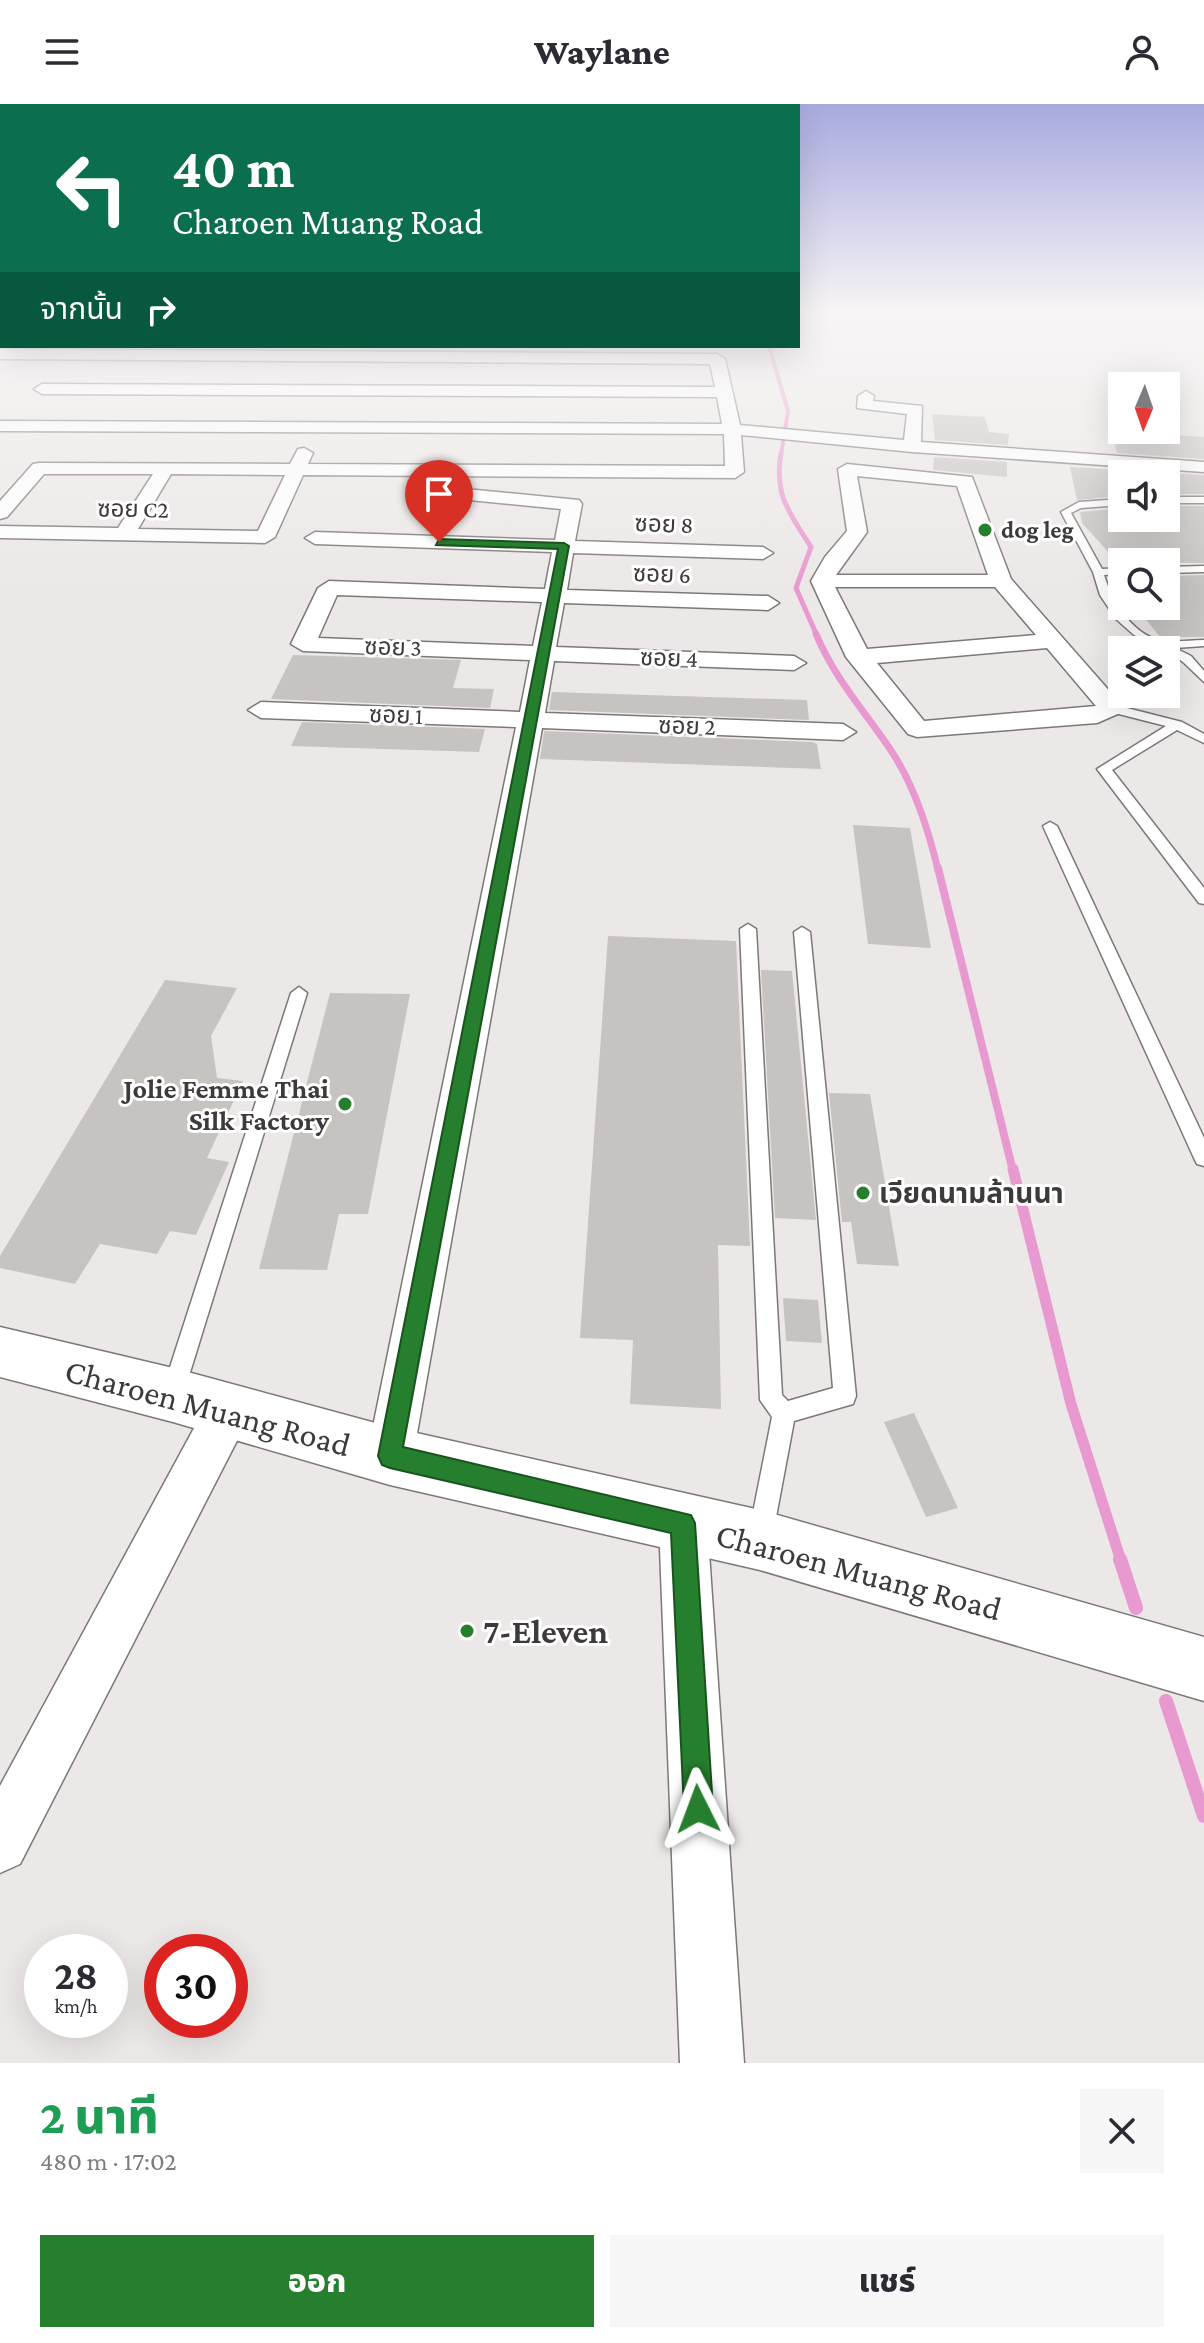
<!DOCTYPE html>
<html lang="th">
<meta charset="utf-8">
<style>
body{margin:0;font-family:"Crimson Pro","Noto Sans Thai",serif;background:#f7f7f7;color:#2b2b33;height:100vh;display:flex;flex-direction:column;font-size:30px;white-space:nowrap}
*{box-sizing:border-box;margin:0}
p{font-size:26px;color:#7c7c81}
.icon{flex:none;width:44px;height:44px;fill:none;stroke:currentColor;stroke-width:2;stroke-linecap:round;stroke-linejoin:round}
.map{position:relative;height:1959px;overflow:hidden}
.panel{display:flex;flex-direction:column;background:#fff;flex:1}
.panel>*{flex:none}
.top-card{position:absolute;left:0px;top:0px;width:800px;height:244px;box-shadow:0 8px 32px #0002;background:#0b6e4f;color:#fff;overflow:hidden}
.needle{width:52px;rotate:182deg}
.controls{position:absolute;left:1108px;top:268px;display:grid;gap:16px}
.controls a{display:grid;place-items:center;width:72px;height:72px;border-radius:0px;background:#fff;box-shadow:0 8px 32px #0002;font-size:40px}
.speed{position:absolute;left:24px;top:1830px;display:flex;gap:16px;font-size:40px;font-weight:700;text-align:center}
.speed>*{display:grid;place-content:center;width:104px;height:104px;border-radius:50%;background:#fff;box-shadow:0 8px 32px #0002;line-height:1}
.speed small{font-size:20px;font-weight:400}
.speed .limit{border:12px solid #d22;background:#fff;color:#111}
.pin{position:absolute;display:grid;place-items:center;width:68px;height:68px;color:#fff;margin:-82px -34px;border-radius:50% 50% 50% 0;rotate:-45deg;box-shadow:0 0 8px #0007}
.pin .icon{rotate:45deg}
.me{position:absolute;width:88px;margin:-44px;rotate:357deg;stroke-linejoin:round;filter:drop-shadow(0 0 6px #0008)}
.turn{display:flex;align-items:center;gap:28px;height:168px;padding:0 40px;font-size:36px}
.turn .icon{width:104px;height:104px;stroke-width:2.5}
.turn b{display:block;font-size:56px;line-height:68px}
.then{display:flex;align-items:center;height:76px;padding:0 40px;background:#0003;gap:16px;font-size:30px}
.round{display:grid;place-items:center;flex:none;width:84px;height:84px;border-radius:0px;background:#f7f7f7}
.summary{display:flex;align-items:center;justify-content:space-between;height:136px;padding:0 40px}
h1{font-size:48px;font-weight:800;line-height:60px;color:#1e9e55}
.primary-button{display:flex;gap:16px;margin-top:auto;padding:16px 40px}
.primary-button a{flex:1;height:92px;border-radius:0px;background:#267f2e;color:#fff;font-size:32px;font-weight:800;line-height:92px;text-align:center}
.primary-button a+a{background:#f7f7f7;color:#2b2b33}
header{display:flex;justify-content:space-between;align-items:center;height:104px;padding:0 40px;background:#fff;font-size:36px;font-weight:800}
.map>svg:first-child{display:block}
.lines{fill:none;stroke-linecap:round;stroke-linejoin:round}
.stream-far5{stroke:#e89ad0;stroke-width:4}
.stream-far4{stroke:#e89ad0;stroke-width:5}
.stream-far3{stroke:#e89ad0;stroke-width:7}
.stream-far2{stroke:#e89ad0;stroke-width:8}
.stream-far1{stroke:#e89ad0;stroke-width:11}
.stream{stroke:#e89ad0;stroke-width:14}
.building{fill:#c7c3c1}
.service-casing{stroke:#7d7878;stroke-width:3}
.minor-casing{stroke:#7d7878;stroke-width:3}
.secondary-casing{stroke:#7d7878;stroke-width:3}
.service{fill:#fff;fill-rule:evenodd}
.minor{fill:#fff;fill-rule:evenodd}
.secondary{fill:#fff;fill-rule:evenodd}
.route{fill:#267f2e;stroke:#19531e;stroke-width:2}
.poi-dot{fill:#267f2e;stroke:#fff;stroke-width:3}
.labels{text-anchor:middle;stroke-width:6;stroke-linejoin:round;paint-order:stroke}
.far-street-label{font-size:24px;fill:#3c3a3a;stroke:#fff}
.far-poi-label{font-size:24px;font-weight:bold;fill:#3c3a3a;stroke:#fff;text-anchor:start}
.poi-label{font-size:28px;font-weight:bold;fill:#3c3a3a;stroke:#fff;text-anchor:end}
.near-street-label{font-size:34px;fill:#3c3a3a;stroke:#fff}
.near-poi-label{font-size:34px;font-weight:bold;fill:#3c3a3a;stroke:#fff;text-anchor:start}
</style>
<header><svg class="icon" aria-label="menu" viewBox="0 0 24 24"><path d="M4 6h16M4 12h16M4 18h16"/></svg>Waylane<svg class="icon" aria-label="person" viewBox="0 0 24 24"><circle cx="12" cy="8" r="4"/><path d="M4 21q1-7 8-7t8 7"/></svg></header>
<div class="map">
<svg width="1204" height="1959" viewBox="0 0 1204 1959">
<rect width="100%" height="100%" fill="#ede8e8"/>
<g class="lines">
<!-- stream-far5 -->
<path class="stream-far5" d="M769,242L788,307L781,351"/>
<!-- stream-far4 -->
<path class="stream-far4" d="M781,349C774,392 789,408 811,443L796,484L817,532"/>
<!-- stream-far3 -->
<path class="stream-far3" d="M816,530C835,575 863,605 890,645C914,680 928,724 938,766"/>
<!-- stream-far2 -->
<path class="stream-far2" d="M938,764L1013,1067"/>
<!-- stream-far1 -->
<path class="stream-far1" d="M1013,1065L1071,1300L1121,1457"/>
<!-- stream -->
<path class="stream" d="M1120,1455L1136,1504
M1166,1597L1204,1712"/>
</g>
<!-- building -->
<path class="building" d="M932,310L985,313L989,328L1009,330L1008,341L935,336Z
M1111,326L1204,333V355L1117,349Z
M934,353L1007,358V373L933,366Z
M1070,363L1204,371V390H1166V370H1122V392L1077,396Z
M1166,402H1204V459L1122,458L1120,461L1082,419L1080,408L1122,404V414H1166Z
M1204,471V533H1160L1135,502H1166V472Z
M293,551L461,556L453,584L494,585L490,604L271,595Z
M552,588L807,596L809,616L549,606Z
M302,618L485,625L479,648L291,642Z
M544,627L812,638L817,640L821,665L540,655Z
M853,721L910,724L931,844L868,840Z
M608,832L736,837L750,1142L718,1141L721,1305L630,1300L633,1236L580,1234Z
M761,866L792,867L816,1116L775,1114Z
M165,876L237,884L211,932L217,974L243,977L207,1054L229,1058L196,1131L170,1127L157,1150L100,1140L75,1180L0,1164V1152Z
M330,889L410,890L368,1110H339L327,1166L259,1165Z
M829,989L870,990L899,1162L857,1160L851,1118H842Z
M783,1194L818,1196L822,1239L786,1237Z
M914,1309L958,1404L926,1413L884,1318Z"/>
<g class="lines">
<!-- service casing -->
<g class="service-casing">
<path id="service" d="M1166,393H1204V399H1166Z
M1122,395V401L1081,404L1071,409L1102,465L1122,464V470L1104,471C1112,497 1134,535 1166,537C1178,538 1192,536 1204,536V542L1175,544L1191,552L1204,567V578L1183,558L1166,546L1134,531L1116,515L1100,491L1093,468L1061,408L1079,398Z
M1204,462V468L1166,469V463Z
M1111,600L1182,618L1204,630V639L1177,626L1112,666L1204,784V800L1199,799L1097,665L1166,622L1107,607V601Z
M1050,718L1057,722L1204,1034V1062L1197,1060L1194,1054L1043,722Z
M748,820L756,825L782,1291L788,1297L833,1284L794,828L802,823L810,828L856,1292L853,1300L794,1317L773,1429L770,1438L761,1441L752,1438L749,1429L772,1313L760,1296L740,825Z
M299,883L307,889L184,1288L181,1296L173,1299L165,1296L162,1288L291,889Z"/>
</g>
<!-- minor casing -->
<g class="minor-casing">
<path id="minor" d="M0,245L717,250L725,255L740,321L904,336L907,310L857,304L858,292L866,287L874,292L873,297L922,302L921,338L1204,358V368L912,348L741,331L744,368L735,374L303,371L275,433L265,439L0,434V422L118,424L153,370H44L7,413L0,415V397L33,360L39,359L290,360L298,345L304,344L313,349L308,360L725,362L724,330L0,327V317L722,320L717,293L42,290L34,285L42,280L715,283L710,260L0,255ZM171,370L285,371L258,427L138,425Z
M847,360L972,373L1011,475L1120,599L1124,604L1120,609L1097,619L917,633L908,630L846,553L811,477L825,453L847,427L838,365ZM857,372L957,382L988,471H836L867,428ZM835,483H995L1036,531L867,545ZM1047,544L1096,602L924,617L877,559Z
M435,382L579,396L582,400L575,437L763,443L773,449L763,455L573,449L567,486L768,492L779,499L768,506L564,499L556,543L794,552L806,559L794,566L554,557L545,609L843,620L856,628L843,636L542,624L413,1352L407,1369L390,1375L373,1369L367,1352L516,623L261,614L248,606L261,598L520,608L530,556L303,547L291,540L318,484L329,477L545,485L552,448L315,440L305,434L315,428L555,436L561,405L428,392L426,388ZM337,491L542,498L533,542L318,534Z
M228,1285L244,1291L251,1307L244,1323L20,1760L0,1769V1682L212,1291Z
M683,1395L700,1402L707,1419L744,1959H680L659,1419L666,1402Z"/>
</g>
<!-- secondary casing -->
<g class="secondary-casing">
<path id="secondary" d="M0,1223L173,1264L390,1323L760,1406L1204,1533V1597L760,1466L390,1381L173,1318L0,1273Z"/>
</g>
<!-- service -->
<use href="#service" class="service"/>
<!-- minor -->
<use href="#minor" class="minor"/>
<!-- secondary -->
<use href="#secondary" class="secondary"/>
</g>
<!-- sky -->
<linearGradient id="sky" x2="0" y2="1"><stop stop-color="#a8aade"/><stop offset="0.43" stop-color="#f7f5f5"/><stop offset="1" stop-color="#f7f5f5" stop-opacity="0"/></linearGradient>
<rect width="1204" height="484" fill="url(#sky)"/>
<!-- route -->
<path class="route" d="M439,435L564,439L569,442L403,1343L691,1411L695,1419L713,1705L708,1715L698,1719L688,1715L684,1705L671,1429L390,1364L382,1361L378,1352L558,445L436,441Z"/>
<!-- markers -->
<g class="poi-dot">
<circle cx="985" cy="426" r="8"/>
<circle cx="345" cy="1000" r="8"/>
<circle cx="863" cy="1089" r="8"/>
<circle cx="467" cy="1527" r="8"/>
</g>
<g class="labels">
<!-- far-street labels -->
<g class="far-street-label">
<text transform="translate(133 405) rotate(1)" y="8">ซอย C2</text>
<text transform="translate(664 420) rotate(2)" y="8">ซอย 8</text>
<text transform="translate(662 470) rotate(2)" y="8">ซอย 6</text>
<text transform="translate(393 543) rotate(2)" y="8">ซอย 3</text>
<text transform="translate(669 554) rotate(2)" y="8">ซอย 4</text>
<text transform="translate(396 611) rotate(2)" y="8">ซอย 1</text>
<text transform="translate(687 622) rotate(2)" y="8">ซอย 2</text>
</g>
<!-- far-poi labels -->
<g class="far-poi-label">
<text x="1001" y="434">dog leg</text>
</g>
<!-- poi labels -->
<g class="poi-label">
<text x="329" y="994">Jolie Femme Thai<tspan x="329" dy="32">Silk Factory</tspan></text>
<text x="879" y="1099" text-anchor="start">เวียดนามล้านนา</text>
</g>
<!-- near-street labels -->
<g class="near-street-label">
<text transform="translate(208 1303) rotate(15)" y="12">Charoen Muang Road</text>
<text transform="translate(859 1467) rotate(15)" y="12">Charoen Muang Road</text>
</g>
<!-- near-poi labels -->
<g class="near-poi-label">
<text x="483" y="1539">7-Eleven</text>
</g>
</g>
</svg>
<div class="controls">
<a><svg class="needle" viewBox="-14 -14 28 28"><path d="M0-13l5 13h-10z" fill="#e53935"/><path d="M0 13l5-13h-10z" fill="#7c7c81"/></svg></a>
<a><svg class="icon" aria-label="sound" viewBox="0 0 24 24"><path d="M4 9h4l5-4v14l-5-4H4zM17 9q2 3 0 6"/></svg></a>
<a><svg class="icon" aria-label="search" viewBox="0 0 24 24"><circle cx="10" cy="10" r="6"/><path d="M15 15l6 6"/></svg></a>
<a><svg class="icon" aria-label="layers" viewBox="0 0 24 24"><path d="M12 4l9 5-9 5-9-5zM3 14l9 5 9-5"/></svg></a>
</div>
<div class="speed"><div>28<small>km/h</small></div><div class="limit">30</div></div>
<div class="pin" style="left:439px;top:438px;background:#d93025"><svg class="icon" aria-label="arrive" viewBox="0 0 24 24"><path d="M6 21V4h12l-3 4 3 4H6"/></svg></div>
<svg class="me" style="left:698px;top:1705px" viewBox="-20 -20 40 40"><path d="M0-17L14 15 0 8-14 15z" fill="#267f2e" stroke="#fff" stroke-width="4"/></svg>
<div class="top-card">
<div class="turn"><svg class="icon" aria-label="left" viewBox="0 0 24 24"><path d="M17 20v-9H6M10 6l-5 5 5 5"/></svg><div><b>40 m</b>Charoen Muang Road</div></div>
<div class="then">จากนั้น<svg class="icon" aria-label="right" viewBox="0 0 24 24"><path d="M7 20v-9h11M14 6l5 5-5 5"/></svg></div>
</div>
</div>
<section class="panel">
<div class="summary"><div><h1>2 นาที</h1><p>480 m · 17:02</p></div><a class="round"><svg class="icon" aria-label="close" viewBox="0 0 24 24"><path d="M6 6l12 12M18 6L6 18"/></svg></a></div>
<div class="primary-button"><a>ออก</a><a>แชร์</a></div>
</section>
